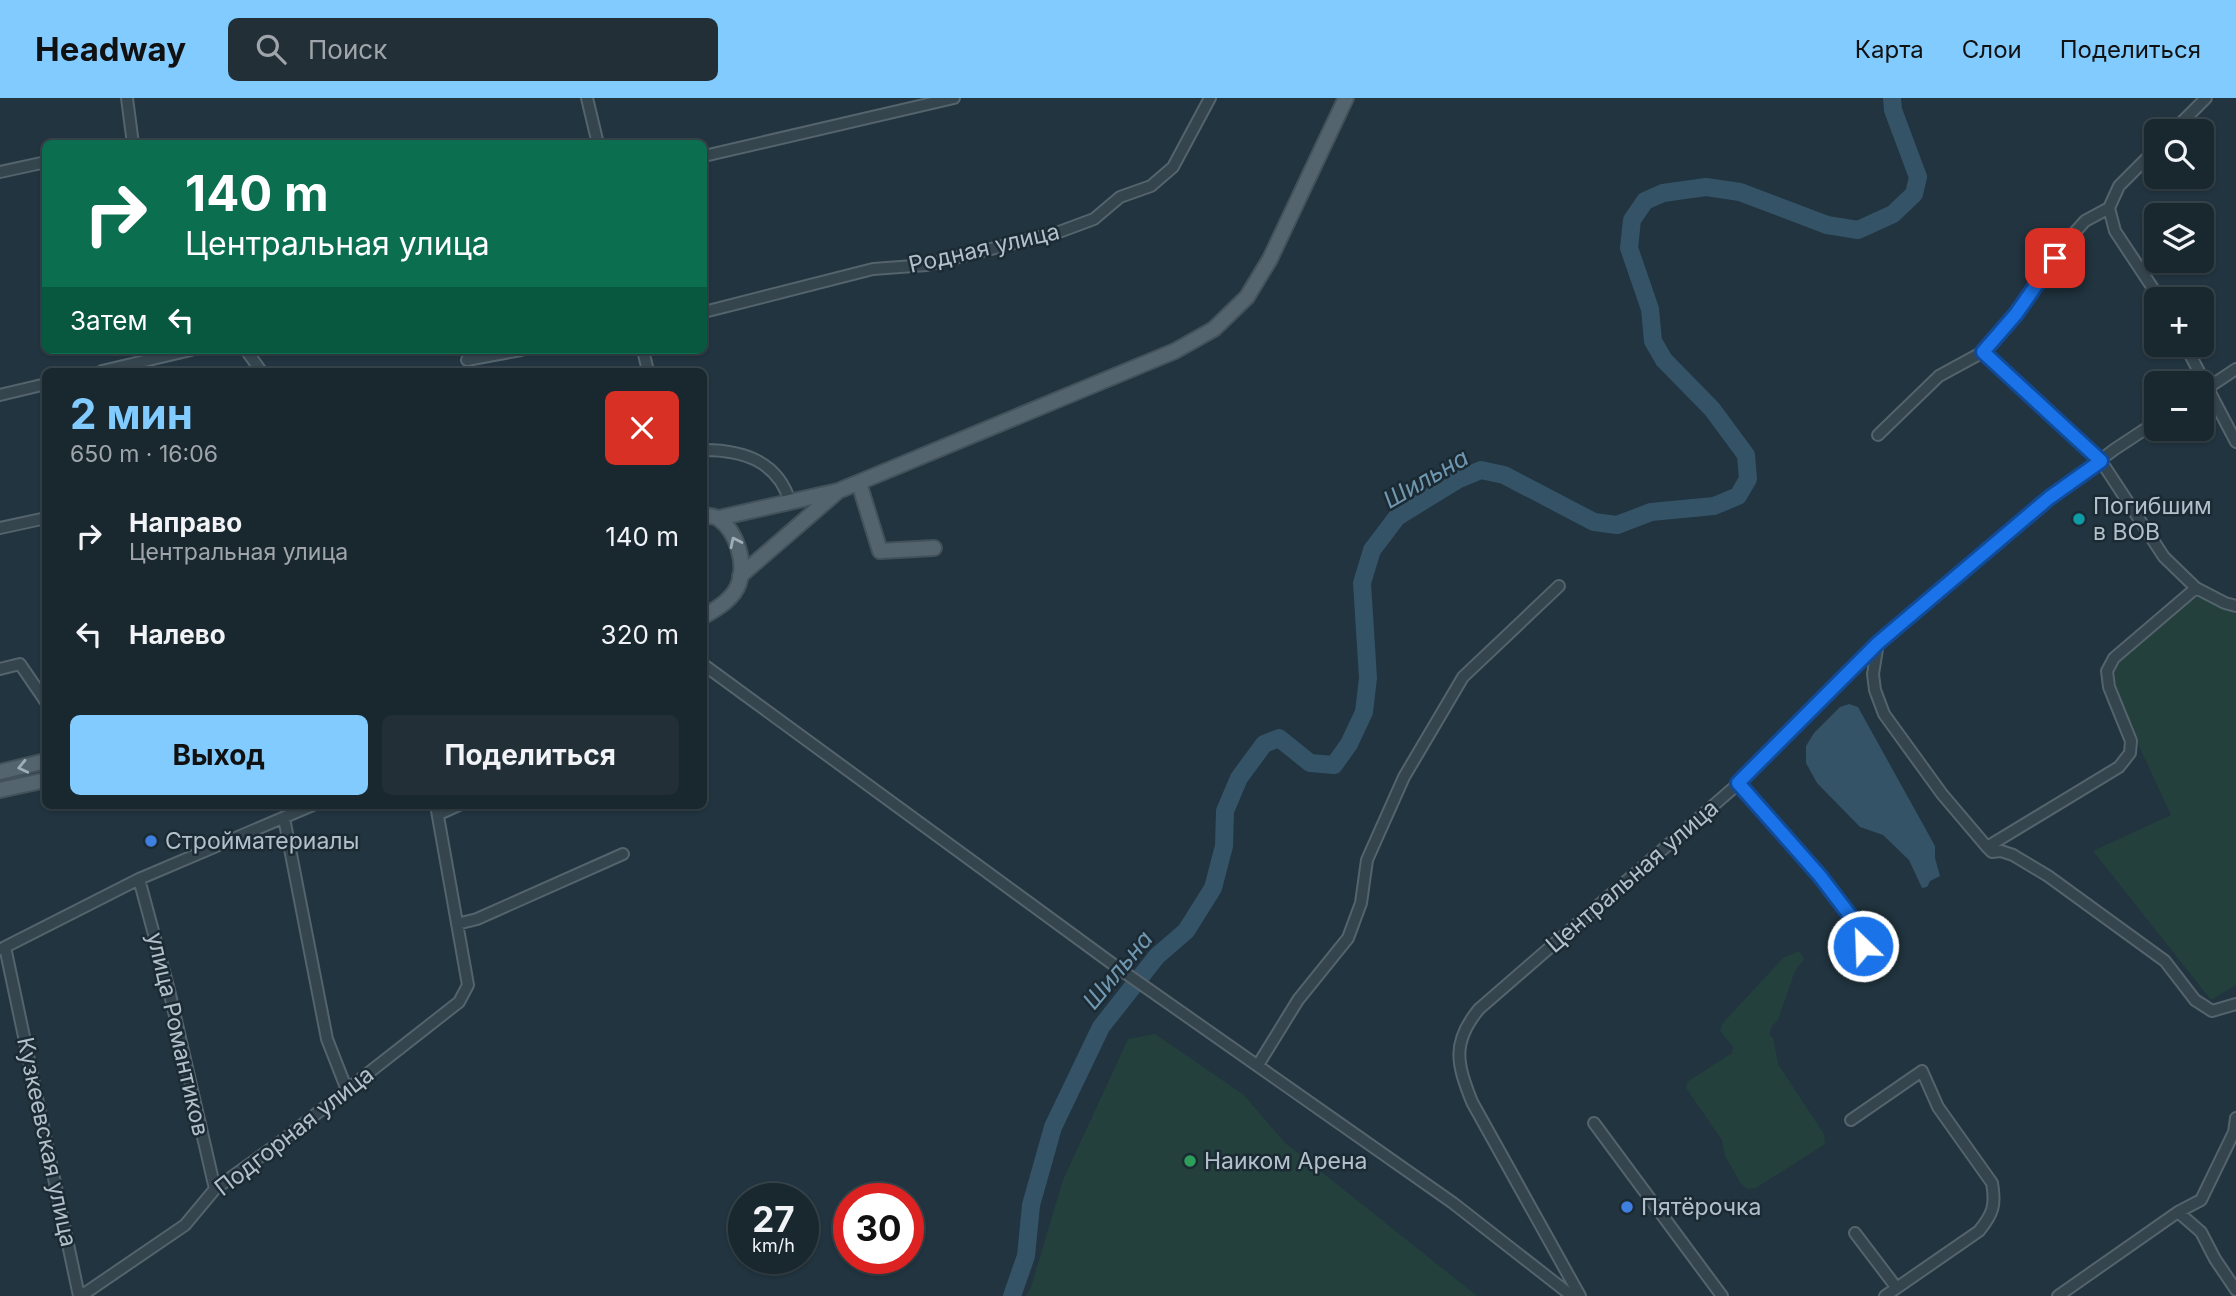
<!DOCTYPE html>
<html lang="ru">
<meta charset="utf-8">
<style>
body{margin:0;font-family:Inter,sans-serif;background:#222f37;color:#f1f3f6;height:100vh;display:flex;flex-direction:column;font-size:26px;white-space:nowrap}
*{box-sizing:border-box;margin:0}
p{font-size:23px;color:#9fa5aa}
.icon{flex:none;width:38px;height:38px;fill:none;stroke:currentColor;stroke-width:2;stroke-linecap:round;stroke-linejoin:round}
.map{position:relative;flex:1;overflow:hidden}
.drawer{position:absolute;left:42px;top:270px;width:665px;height:441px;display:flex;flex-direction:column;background:#19272f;border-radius:10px;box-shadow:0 2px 5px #0004,0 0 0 2px #37444b}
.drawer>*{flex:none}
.guide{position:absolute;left:42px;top:42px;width:665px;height:214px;border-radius:10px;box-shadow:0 2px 5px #0004,0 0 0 2px #37444b;background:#0b6e4f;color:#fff;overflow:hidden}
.buttons{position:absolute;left:2144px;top:21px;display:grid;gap:14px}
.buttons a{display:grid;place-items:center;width:70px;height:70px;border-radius:10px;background:#19272f;box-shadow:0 2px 5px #0004,0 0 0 2px #37444b;font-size:35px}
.speed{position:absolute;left:728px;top:1085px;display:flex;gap:14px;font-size:35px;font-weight:700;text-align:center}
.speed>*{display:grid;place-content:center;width:91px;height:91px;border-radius:50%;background:#19272f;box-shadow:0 2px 5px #0004,0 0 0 2px #37444b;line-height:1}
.speed small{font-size:18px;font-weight:400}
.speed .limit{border:10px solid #d22;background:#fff;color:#111}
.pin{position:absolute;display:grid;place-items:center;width:60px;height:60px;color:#fff;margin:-30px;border-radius:14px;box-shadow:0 4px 10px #0006}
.me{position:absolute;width:77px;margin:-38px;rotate:336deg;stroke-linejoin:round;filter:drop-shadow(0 0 5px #0008)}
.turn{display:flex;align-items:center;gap:24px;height:147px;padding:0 28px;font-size:32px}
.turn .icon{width:91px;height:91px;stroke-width:2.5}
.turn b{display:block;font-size:49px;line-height:60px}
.then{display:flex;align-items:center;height:66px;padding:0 28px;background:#0003;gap:14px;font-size:26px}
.round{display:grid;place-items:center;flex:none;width:74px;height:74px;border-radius:10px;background:#222f37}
.head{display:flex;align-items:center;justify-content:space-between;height:119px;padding:0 28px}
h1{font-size:42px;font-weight:700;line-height:52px;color:#81cbff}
.primary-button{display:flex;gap:14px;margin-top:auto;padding:14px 28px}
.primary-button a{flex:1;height:80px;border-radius:10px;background:#81cbff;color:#111;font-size:28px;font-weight:700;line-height:80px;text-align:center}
.primary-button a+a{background:#222f37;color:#f1f3f6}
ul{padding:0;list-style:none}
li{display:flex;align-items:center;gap:21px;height:98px;padding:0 28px}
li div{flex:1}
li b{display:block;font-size:26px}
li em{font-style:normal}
header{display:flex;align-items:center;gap:42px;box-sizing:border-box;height:98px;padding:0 35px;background:#81cbff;color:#111}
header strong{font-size:33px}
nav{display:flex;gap:38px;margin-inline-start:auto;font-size:24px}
.search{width:490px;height:63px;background:#222f37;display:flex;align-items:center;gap:18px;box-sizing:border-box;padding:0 24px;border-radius:10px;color:#9fa5aa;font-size:26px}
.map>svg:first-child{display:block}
.green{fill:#23403d}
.water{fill:#345367}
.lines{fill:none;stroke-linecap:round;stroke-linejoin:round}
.river{stroke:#345367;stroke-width:18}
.minor-casing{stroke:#54636c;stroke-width:14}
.major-casing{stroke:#42515a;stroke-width:18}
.minor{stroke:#35454e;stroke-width:10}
.major{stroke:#53646f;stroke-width:14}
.oneway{stroke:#9eaeb8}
.route-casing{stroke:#114b97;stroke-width:18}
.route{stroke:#1a73e8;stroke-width:12}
.culture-dot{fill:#0f9aa8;stroke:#1b2a33;stroke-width:2.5}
.shop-dot{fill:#3f7fe0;stroke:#1b2a33;stroke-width:2.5}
.leisure-dot{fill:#2e9e5b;stroke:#1b2a33;stroke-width:2.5}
.labels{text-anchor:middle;stroke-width:5;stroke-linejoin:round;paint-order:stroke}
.street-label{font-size:23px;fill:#b1c0ca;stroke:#1b2a33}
.poi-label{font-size:23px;fill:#b1c0ca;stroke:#1b2a33;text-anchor:start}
.water-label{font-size:24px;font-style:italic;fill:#6f97b0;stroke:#1b2a33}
</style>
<header>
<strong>Headway</strong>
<div class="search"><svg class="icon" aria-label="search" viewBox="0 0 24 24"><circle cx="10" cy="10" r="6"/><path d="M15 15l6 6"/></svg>Поиск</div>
<nav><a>Карта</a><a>Слои</a><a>Поделиться</a></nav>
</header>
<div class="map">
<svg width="2236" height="1198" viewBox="0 0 2236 1198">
<rect width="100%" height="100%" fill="#21343f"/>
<!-- green -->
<path class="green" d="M2198,498L2236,516V887L2211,902L2093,753L2171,717L2113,592L2112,574L2117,563L2154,530Z
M1799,853L1804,861L1795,873L1778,922L1772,928L1769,937L1773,940L1778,966L1824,1036L1825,1046L1756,1090L1748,1091L1741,1086L1725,1058L1722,1042L1686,990L1687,984L1732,955L1733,949L1720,933L1722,926L1783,860Z
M1155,936L1244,997L1284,1044L1477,1198H1026L1031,1189L1063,1082L1128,941Z"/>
<!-- water -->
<path class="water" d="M1849,606L1858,609L1935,748V760L1940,778L1930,783L1927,789L1922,790L1909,762L1883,737L1860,729L1817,685L1806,665V648L1814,635L1840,609Z"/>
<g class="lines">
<!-- river -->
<path class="river" d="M1012,1198L1026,1158L1031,1107L1053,1029L1101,929L1157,858L1186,833L1213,790L1224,748L1225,713L1239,680L1264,646L1279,640L1310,665L1334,667L1349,646L1364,614L1368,580L1362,485L1372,452L1397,419L1457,382L1481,372L1504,377L1594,424L1617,427L1651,414L1714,408L1738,398L1748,381L1746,357L1712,311L1664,262L1653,243L1650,211L1629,150L1632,122L1645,103L1663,95L1706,89L1740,94L1827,127L1858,132L1893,116L1914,96L1918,79L1893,12L1892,0"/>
<!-- minor casing -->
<g class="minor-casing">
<path id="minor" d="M127,0L133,46
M587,0L598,46
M2173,33L2206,0
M704,58L954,0
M0,74L46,64
M2109,110L2115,133L2160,201
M704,214L873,171L927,167L1059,134L1094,121L1120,99L1151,88L1173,69L1210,0
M2185,247L2236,344
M246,252L261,273
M643,252L648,273
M1983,254L2101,363L2164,459L2196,490L2225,505L2236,508
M467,262L521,252
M102,273L191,252
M2203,293L2236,271
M0,297L46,286
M1878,337L1939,278L1983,254L2016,216L2068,142L2085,123L2109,110L2119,88L2156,51
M704,352C743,352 778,363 790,404
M0,430L46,420
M1878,545L1873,576L1875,592L1884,616L1942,696L1987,749L1992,754L2001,753L2013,757L2048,778L2165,863L2195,902L2212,913L2236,906
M704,567L1114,867L1453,1105L1572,1198
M0,571L20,566L46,604
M1738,686L1820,778L1858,828L1863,848
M439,716L459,707
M284,720L327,941L347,992
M1987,749L2119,669L2130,655L2131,643L2109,589L2107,573L2114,560L2196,490
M139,781L169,892L215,1091
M457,826L477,821L623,756
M5,849L79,1198
M1,851L139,781L313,707
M1258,967L1298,902L1348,840L1361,805L1367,762L1404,679L1463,579L1559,488
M1851,1022L1922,973L1938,1009L1992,1085C1996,1107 1993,1116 1979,1133L1885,1198
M1594,1025L1722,1198
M2178,1114L2201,1134L2215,1161L2236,1192
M1855,1135L1896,1189
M81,1198L185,1127L215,1091L279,1045L459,904L468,887L436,707
M1580,1198L1472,1004C1457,966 1451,945 1479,911L1738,686L1878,545L2049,400L2115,351L2156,324
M2058,1198L2178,1114L2201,1102L2234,1034L2236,1020"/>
</g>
<!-- major casing -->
<g class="major-casing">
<path id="major" d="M859,385L880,453L934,450
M704,417C708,418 716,418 719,421C737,434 746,465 739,485C734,501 716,511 704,518
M719,420L838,393L1175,253L1214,231L1247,199L1270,161L1346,0
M740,478L837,394
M0,674L46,663
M0,692L46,682"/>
</g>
<!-- minor -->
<use href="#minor" class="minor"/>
<!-- major -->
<use href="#major" class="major"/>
</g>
<!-- one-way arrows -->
<defs><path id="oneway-chevron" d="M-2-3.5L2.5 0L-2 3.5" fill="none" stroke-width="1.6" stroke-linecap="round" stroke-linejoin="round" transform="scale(1.75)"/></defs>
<g class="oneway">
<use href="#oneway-chevron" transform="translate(735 444) rotate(-116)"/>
<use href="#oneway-chevron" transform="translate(23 669) rotate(167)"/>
</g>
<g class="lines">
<!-- route casing -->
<g class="route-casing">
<path id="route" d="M1863,848L1858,828L1820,778L1738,685L1878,545L2049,400L2101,363L1983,254L2016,216L2055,160"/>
</g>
<!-- route -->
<use href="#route" class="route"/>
</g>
<!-- markers -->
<circle class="culture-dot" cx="2079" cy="421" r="7"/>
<g class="shop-dot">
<circle cx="151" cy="743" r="7"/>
<circle cx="1627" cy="1109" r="7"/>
</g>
<circle class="leisure-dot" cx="1190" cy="1063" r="7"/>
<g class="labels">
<!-- street labels -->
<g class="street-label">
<text transform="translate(984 150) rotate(-13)" y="8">Родная улица</text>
<text transform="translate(1632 778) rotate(-41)" y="8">Центральная улица</text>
<text transform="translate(178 936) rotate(77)" y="8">улица Романтиков</text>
<text transform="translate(294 1033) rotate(-38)" y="8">Подгорная улица</text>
<text transform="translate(47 1044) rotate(78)" y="8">Кузкеевская улица</text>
</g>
<!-- poi labels -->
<g class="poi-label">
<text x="2093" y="416">Погибшим<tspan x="2093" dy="26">в ВОВ</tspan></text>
<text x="165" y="751">Стройматериалы</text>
<text x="1204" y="1071">Наиком Арена</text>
<text x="1641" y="1117">Пятёрочка</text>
</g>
<!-- water labels -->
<g class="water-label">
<text transform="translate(1426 381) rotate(-30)" y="8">Шильна</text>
<text transform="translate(1118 872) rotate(-50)" y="8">Шильна</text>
</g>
</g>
</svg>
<div class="buttons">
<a><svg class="icon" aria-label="search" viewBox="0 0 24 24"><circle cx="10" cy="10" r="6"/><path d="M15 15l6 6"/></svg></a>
<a><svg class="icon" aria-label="layers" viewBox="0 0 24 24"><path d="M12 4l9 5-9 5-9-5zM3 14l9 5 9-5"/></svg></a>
<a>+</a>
<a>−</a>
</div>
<div class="speed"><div>27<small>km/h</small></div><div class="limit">30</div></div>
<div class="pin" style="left:2055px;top:160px;background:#d93025"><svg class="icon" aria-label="arrive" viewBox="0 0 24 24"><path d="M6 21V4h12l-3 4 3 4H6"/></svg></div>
<svg class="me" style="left:1863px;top:848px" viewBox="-20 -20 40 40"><circle r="17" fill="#1a73e8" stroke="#fff" stroke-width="3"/><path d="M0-11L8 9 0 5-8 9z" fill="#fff"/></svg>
<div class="guide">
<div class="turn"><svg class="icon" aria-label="right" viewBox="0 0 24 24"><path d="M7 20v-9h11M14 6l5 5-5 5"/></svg><div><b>140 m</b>Центральная улица</div></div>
<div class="then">Затем<svg class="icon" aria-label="left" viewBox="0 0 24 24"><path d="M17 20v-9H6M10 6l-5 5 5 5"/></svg></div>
</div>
<section class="drawer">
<div class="head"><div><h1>2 мин</h1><p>650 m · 16:06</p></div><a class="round" style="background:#d93025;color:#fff"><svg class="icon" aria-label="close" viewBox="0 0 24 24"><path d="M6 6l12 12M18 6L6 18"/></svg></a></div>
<ul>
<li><svg class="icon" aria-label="right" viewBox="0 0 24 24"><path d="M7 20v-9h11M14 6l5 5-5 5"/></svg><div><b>Направо</b><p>Центральная улица</p></div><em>140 m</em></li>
<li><svg class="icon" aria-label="left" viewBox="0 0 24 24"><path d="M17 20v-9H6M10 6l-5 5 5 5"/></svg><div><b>Налево</b></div><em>320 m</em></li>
</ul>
<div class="primary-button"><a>Выход</a><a>Поделиться</a></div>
</section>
</div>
